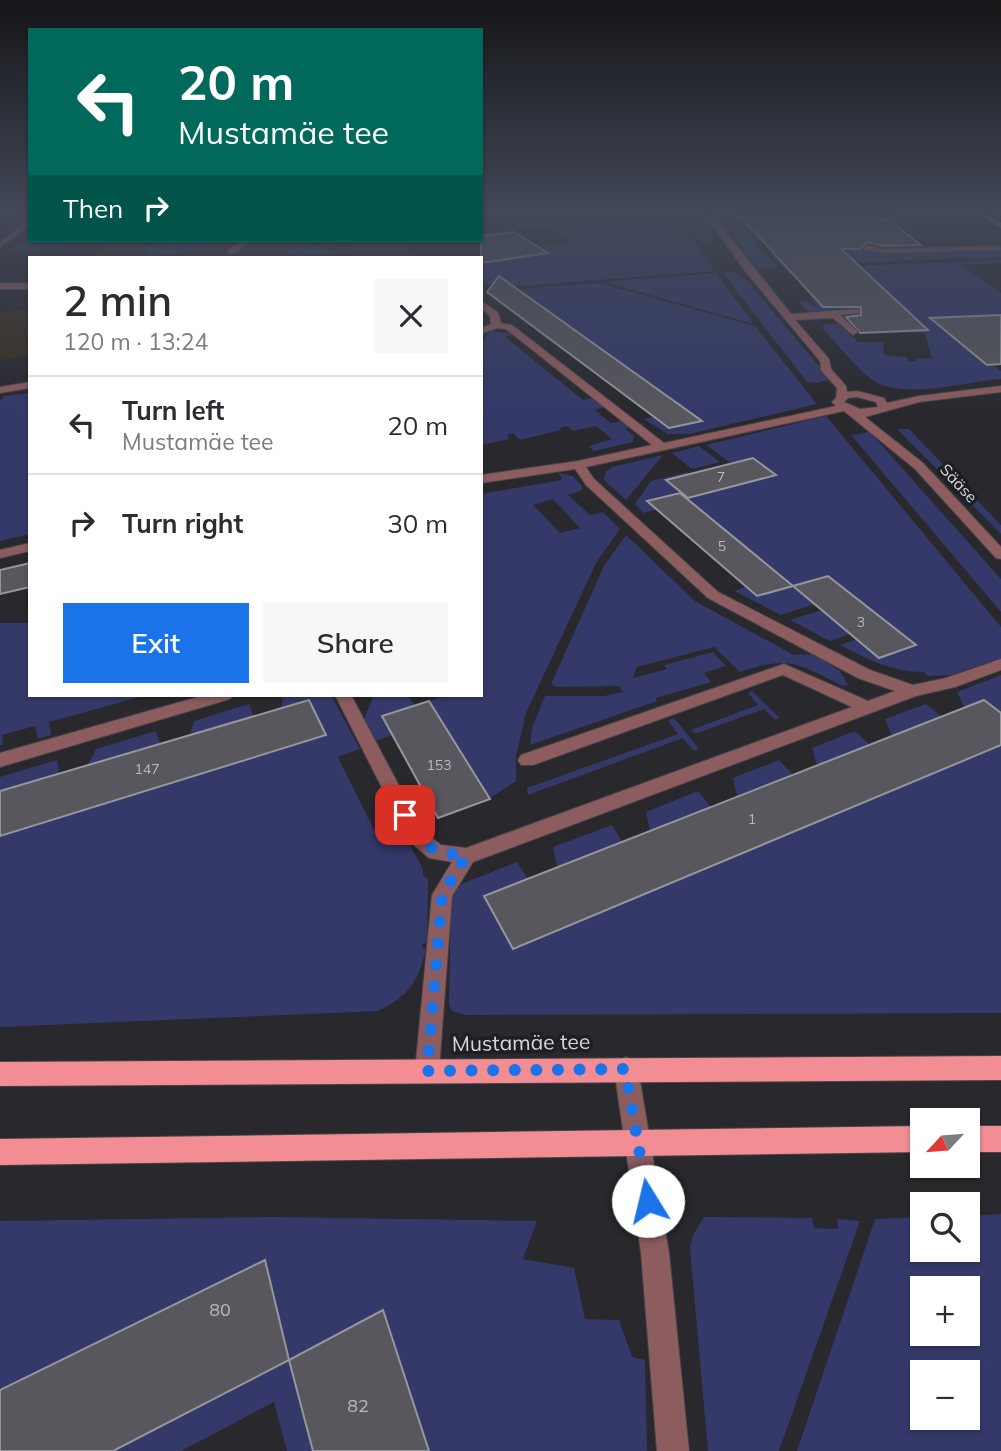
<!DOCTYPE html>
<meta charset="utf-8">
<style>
body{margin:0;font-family:Mulish,sans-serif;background:#f7f7f7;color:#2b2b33;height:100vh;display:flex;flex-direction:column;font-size:26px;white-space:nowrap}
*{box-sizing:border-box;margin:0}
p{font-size:23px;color:#7c7c81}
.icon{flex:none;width:38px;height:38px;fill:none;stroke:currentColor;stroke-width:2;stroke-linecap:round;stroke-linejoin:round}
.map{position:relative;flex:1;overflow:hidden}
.drawer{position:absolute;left:28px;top:256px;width:455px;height:441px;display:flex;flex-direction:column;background:#fff;border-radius:0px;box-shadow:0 2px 5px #0004}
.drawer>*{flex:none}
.hud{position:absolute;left:28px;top:28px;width:455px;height:214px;border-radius:0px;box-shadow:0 2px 5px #0004;background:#00695c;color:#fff;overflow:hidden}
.needle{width:46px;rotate:244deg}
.controls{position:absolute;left:910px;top:1108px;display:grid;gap:14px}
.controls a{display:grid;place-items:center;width:70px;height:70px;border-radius:0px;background:#fff;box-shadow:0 2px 5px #0004;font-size:35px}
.pin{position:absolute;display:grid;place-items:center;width:60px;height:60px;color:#fff;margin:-30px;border-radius:14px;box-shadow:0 4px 10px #0006}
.me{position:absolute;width:77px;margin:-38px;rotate:351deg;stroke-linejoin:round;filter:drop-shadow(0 0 5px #0008)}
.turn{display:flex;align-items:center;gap:24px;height:147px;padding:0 35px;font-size:32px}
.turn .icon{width:91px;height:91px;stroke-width:2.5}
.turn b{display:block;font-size:49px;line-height:60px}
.then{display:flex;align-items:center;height:66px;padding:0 35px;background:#0003;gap:14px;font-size:26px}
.round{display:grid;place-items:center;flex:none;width:74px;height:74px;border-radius:0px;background:#f7f7f7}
.summary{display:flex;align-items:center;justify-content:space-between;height:119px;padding:0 35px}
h1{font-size:42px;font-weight:600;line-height:52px}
.button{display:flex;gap:14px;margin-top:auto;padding:14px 35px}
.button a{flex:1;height:80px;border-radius:0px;background:#1a73e8;color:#fff;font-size:28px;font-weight:600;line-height:80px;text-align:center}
.button a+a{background:#f7f7f7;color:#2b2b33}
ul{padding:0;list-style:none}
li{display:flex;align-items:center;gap:21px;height:98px;padding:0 35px;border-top:2px solid #e1e1e2}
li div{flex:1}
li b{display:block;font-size:26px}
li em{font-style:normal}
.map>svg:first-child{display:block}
.education{fill:#392e1f}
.green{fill:#34396a;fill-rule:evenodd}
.building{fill:#57575d;stroke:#96969d;stroke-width:2}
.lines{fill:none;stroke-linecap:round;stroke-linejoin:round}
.minor-casing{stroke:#444449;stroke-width:2}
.major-casing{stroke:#444449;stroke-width:2}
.minor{fill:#8d5c5f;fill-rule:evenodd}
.major{fill:#f28d93;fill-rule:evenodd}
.route{stroke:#1a73e8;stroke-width:12;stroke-dasharray:0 21.6}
.labels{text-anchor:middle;stroke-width:7;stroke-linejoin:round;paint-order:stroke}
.number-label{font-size:14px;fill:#b8b8bc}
.far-street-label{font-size:16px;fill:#d8d8dc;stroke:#1e1f24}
.near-number-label{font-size:18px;fill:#b8b8bc}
.near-street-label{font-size:21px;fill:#d8d8dc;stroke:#1e1f24}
</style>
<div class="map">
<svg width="1001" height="1451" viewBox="0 0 1001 1451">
<rect width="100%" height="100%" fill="#28282d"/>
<!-- education -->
<path class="education" d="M30,235V240H397L417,257H94L108,242L9,252Z
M30,309V355L0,360V313Z"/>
<!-- green -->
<path class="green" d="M499,213H674L683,227L681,228L685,229L715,271L492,288L490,285L481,284V263L547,253L540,247L571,242L545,227L536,228L539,231L513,224L525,221L509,223L502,221Z
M679,213H701L708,223L703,226L711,236V244L700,242Z
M714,213H729L777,267L758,268Z
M30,235V240L36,242L124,240L9,252Z
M191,240H206L213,248L149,257L143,246Z
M318,246L330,253L346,250L348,253L292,257L285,249Z
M861,247L884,252L1001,251V258L932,259L782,267L770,252L777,256L848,255L842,248Z
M1001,260V263L961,265L1001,293V314L955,317L992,364L1001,371V379C974,380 908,400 876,382C861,374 835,341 822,328L825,324L838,323L858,342H883L884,355L907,357L908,362L915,361L916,358L932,359L925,333L893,331L927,329L902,308L810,313L799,302L807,301L814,307L817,306L810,299L814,298L823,307L900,304L862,268L790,270L793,274H788L783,269Z
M733,272L746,280L830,379L818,383L807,382L723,273Z
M716,273L754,324L604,282Z
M599,283L755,326L817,404L689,434H667L644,419L653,417L669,428L701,420L533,300L505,305L498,300L531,288Z
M490,331L513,334L505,337L583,400L593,398L605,407L595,410L611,423L623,421L631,427L625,429L634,435L633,442L594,451L589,446L612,439L596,426L573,431L567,426L560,428L561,430L520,440L513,433L507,435L509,439L481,445V341Z
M30,393V534L0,541V401L4,396Z
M826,416L1001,627V658L950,675L927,676L924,672C892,672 869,660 840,645L857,639L879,658L916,645L829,576L793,586L815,604L781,615L734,591L746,587L757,596L792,586L680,493L648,501L657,509L644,513L635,504L651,481L687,472L689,474L667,480L688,498L775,475L753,458L732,464L706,445Z
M897,429H909L1001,525V534Z
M870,432L1001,579V612L851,435Z
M699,446L720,462L692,469L672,453Z
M663,455L626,500L604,480L606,471L612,467Z
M559,473L573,476L582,486V490L568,495L590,515L603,512L620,529L596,563L526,713L516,756V781L487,800L429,701L448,695H481V494L562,480ZM553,499L580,528L560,533L533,505Z
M626,535L695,601L794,655L813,654L840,671L848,685L843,686C797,663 790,655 740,672L714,647L637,667L633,678L667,669L664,665L713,652L726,666L704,673L711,682L656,698L657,701L530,745L532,728L545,696H604L623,692L619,686L555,687L551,684L604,566Z
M822,610L850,634L830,641L790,620Z
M0,623H30V695H147L49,722L51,735L38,739L35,726L2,735L3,745H0Z
M1001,675V713L984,700L964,707L957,692Z
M752,691L780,718L775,720L764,709L695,734L691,730L758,705L748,693Z
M283,695H331L360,749L338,757L380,842L404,834L423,869V876L428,878L427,943L422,944V948L426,949C418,982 409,996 378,1011L0,1027V836L325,734L309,700L281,708Z
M374,695H408L415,706L382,716L392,735L375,741L363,721Z
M249,704L253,716L190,735L194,721Z
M926,704L941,716L892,736L885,719Z
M674,718L699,749L694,751L683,738L528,795L527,788L678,734L668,721Z
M156,731L160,744L88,765L96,749Z
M855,731L870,745L817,765L812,748Z
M1001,745V1013L465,1015L452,1011L449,1005L451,897L459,885L517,862L528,879L484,896L513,948Z
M57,760L59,774L0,791V777Z
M779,760L793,775L737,796L733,778Z
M698,791L711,807L650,831L646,812Z
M612,825L622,842L557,867L553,847Z
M1001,1214V1451H797L875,1219L922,1217V1250H968V1216ZM968,1288V1334H922V1288ZM968,1372V1418H922V1372Z
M273,1217L537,1221L523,1259L574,1268L585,1319L619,1320L632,1357L645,1360L647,1451H287L274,1402L181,1451H0V1221Z
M704,1217L812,1218L814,1228L838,1229L837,1219L860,1221L779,1451H708L690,1248L693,1235Z"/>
<!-- building -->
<path class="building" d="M737,213H880L879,220H889L921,245L883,246L867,242L860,249H841L928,330L860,333L846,317L861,315V307H823Z
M514,232L548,253L481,263V236Z
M499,276L702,421L669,428L487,292Z
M1001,315V364L987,365L930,318Z
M753,458L776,475L688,498L666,480Z
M680,493L793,586L757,596L647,501Z
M30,563V587L0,594V570Z
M828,576L916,645L879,658L793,586Z
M309,700L326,735L0,836V791Z
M984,700L1001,713V745L513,949L484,896Z
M429,701L490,799L438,818L382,716Z
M265,1260L289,1360L113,1451H0V1390Z
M383,1310L429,1451H313L289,1360Z"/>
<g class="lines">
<!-- minor casing -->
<g class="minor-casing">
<path id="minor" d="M704,213H711L791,314L859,309V313L840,315L858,332L853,335L833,318L795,320L829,359L831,369L846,386L847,392L857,391L884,398L887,403L919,396L1001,386V392L919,402L865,417L923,463L1001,547V559L996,558L915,469L844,411L586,467L594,479L718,592L870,670L913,685L946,678L1001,659V670L955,687L916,696L473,862L452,896L439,1071L436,1079L427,1083L418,1079L415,1071L432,895L452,862L429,858L409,841L335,695H351L423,831L441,845L466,848L852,707L783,675L533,765H521L518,760L521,755L784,664L868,701L895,691L858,678L708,598L586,485L575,469L481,483V475L578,461L652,445L506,329L497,328L481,334V328L491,324L490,316L481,308L483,302L498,313L501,323L512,325L664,443L836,406L832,402L836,398L837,388L821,370L820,361L745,271ZM857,397L876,402L878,407L860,409L844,402L848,398Z
M884,214L898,216L881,218Z
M30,220V226L0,247V241Z
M243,240H252L234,254H228V250Z
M866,245L883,249L1000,246L1001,250L883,253L863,249Z
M0,283H30V289H0Z
M30,382V388L0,393V387Z
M30,543V551L0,558V550Z
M205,695H232L230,699L0,767V753Z
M626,1057L635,1061L638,1069L669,1253L689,1451H657L641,1253L614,1069L617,1061Z"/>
</g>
<!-- major casing -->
<g class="major-casing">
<path id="major" d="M978,213H986L1001,223V228Z
M1001,1056V1080L0,1086V1062Z
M922,1126V1152L0,1165V1139Z
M968,1126H1001V1152H968Z"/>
</g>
<!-- minor -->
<use href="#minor" class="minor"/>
<!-- major -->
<use href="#major" class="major"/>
</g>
<!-- sky -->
<linearGradient id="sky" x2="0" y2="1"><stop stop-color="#161619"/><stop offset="0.51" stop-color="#424857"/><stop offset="1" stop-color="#424857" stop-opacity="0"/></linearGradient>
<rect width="1001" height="416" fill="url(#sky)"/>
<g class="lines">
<!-- route -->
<path class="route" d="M405,815C422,848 429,851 466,856L442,895L427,1071L625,1069L648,1201"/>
</g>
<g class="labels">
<!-- number labels -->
<g class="number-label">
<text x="721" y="482">7</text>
<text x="722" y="551">5</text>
<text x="861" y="627">3</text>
<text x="439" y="770">153</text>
<text x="147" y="774">147</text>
<text x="752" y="824">1</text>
</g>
<!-- far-street labels -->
<g class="far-street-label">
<text transform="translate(959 483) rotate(47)" y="6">Sääse</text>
</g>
<!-- near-number labels -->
<g class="near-number-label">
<text x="220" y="1316">80</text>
<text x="358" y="1412">82</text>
</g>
<!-- near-street labels -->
<g class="near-street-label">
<text transform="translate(521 1043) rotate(-1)" y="7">Mustamäe tee</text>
</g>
</g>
</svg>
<div class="controls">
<a><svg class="needle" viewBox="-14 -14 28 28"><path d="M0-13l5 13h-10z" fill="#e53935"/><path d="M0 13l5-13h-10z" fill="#7c7c81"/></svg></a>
<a><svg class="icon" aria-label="search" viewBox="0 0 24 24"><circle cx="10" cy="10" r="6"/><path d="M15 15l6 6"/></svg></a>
<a>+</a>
<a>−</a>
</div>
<div class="pin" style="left:405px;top:815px;background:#d93025"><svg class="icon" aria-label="arrive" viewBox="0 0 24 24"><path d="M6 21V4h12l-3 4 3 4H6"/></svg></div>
<svg class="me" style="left:648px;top:1201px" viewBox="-20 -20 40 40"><circle r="19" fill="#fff"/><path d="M0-13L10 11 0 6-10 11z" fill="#1a73e8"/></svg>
<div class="hud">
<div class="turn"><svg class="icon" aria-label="left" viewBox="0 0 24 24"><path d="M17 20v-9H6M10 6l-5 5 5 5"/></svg><div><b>20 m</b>Mustamäe tee</div></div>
<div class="then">Then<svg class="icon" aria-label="right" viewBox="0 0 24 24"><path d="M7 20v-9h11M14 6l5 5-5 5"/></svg></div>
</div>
<section class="drawer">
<div class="summary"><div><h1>2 min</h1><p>120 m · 13:24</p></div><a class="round"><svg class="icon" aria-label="close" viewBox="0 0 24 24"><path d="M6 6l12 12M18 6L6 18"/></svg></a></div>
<ul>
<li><svg class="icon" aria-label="left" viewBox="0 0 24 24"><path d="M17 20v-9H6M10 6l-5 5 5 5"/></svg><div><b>Turn left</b><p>Mustamäe tee</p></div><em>20 m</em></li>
<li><svg class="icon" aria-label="right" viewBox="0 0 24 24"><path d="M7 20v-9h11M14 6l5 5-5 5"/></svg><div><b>Turn right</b></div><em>30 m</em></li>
</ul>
<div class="button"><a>Exit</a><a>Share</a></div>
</section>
</div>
